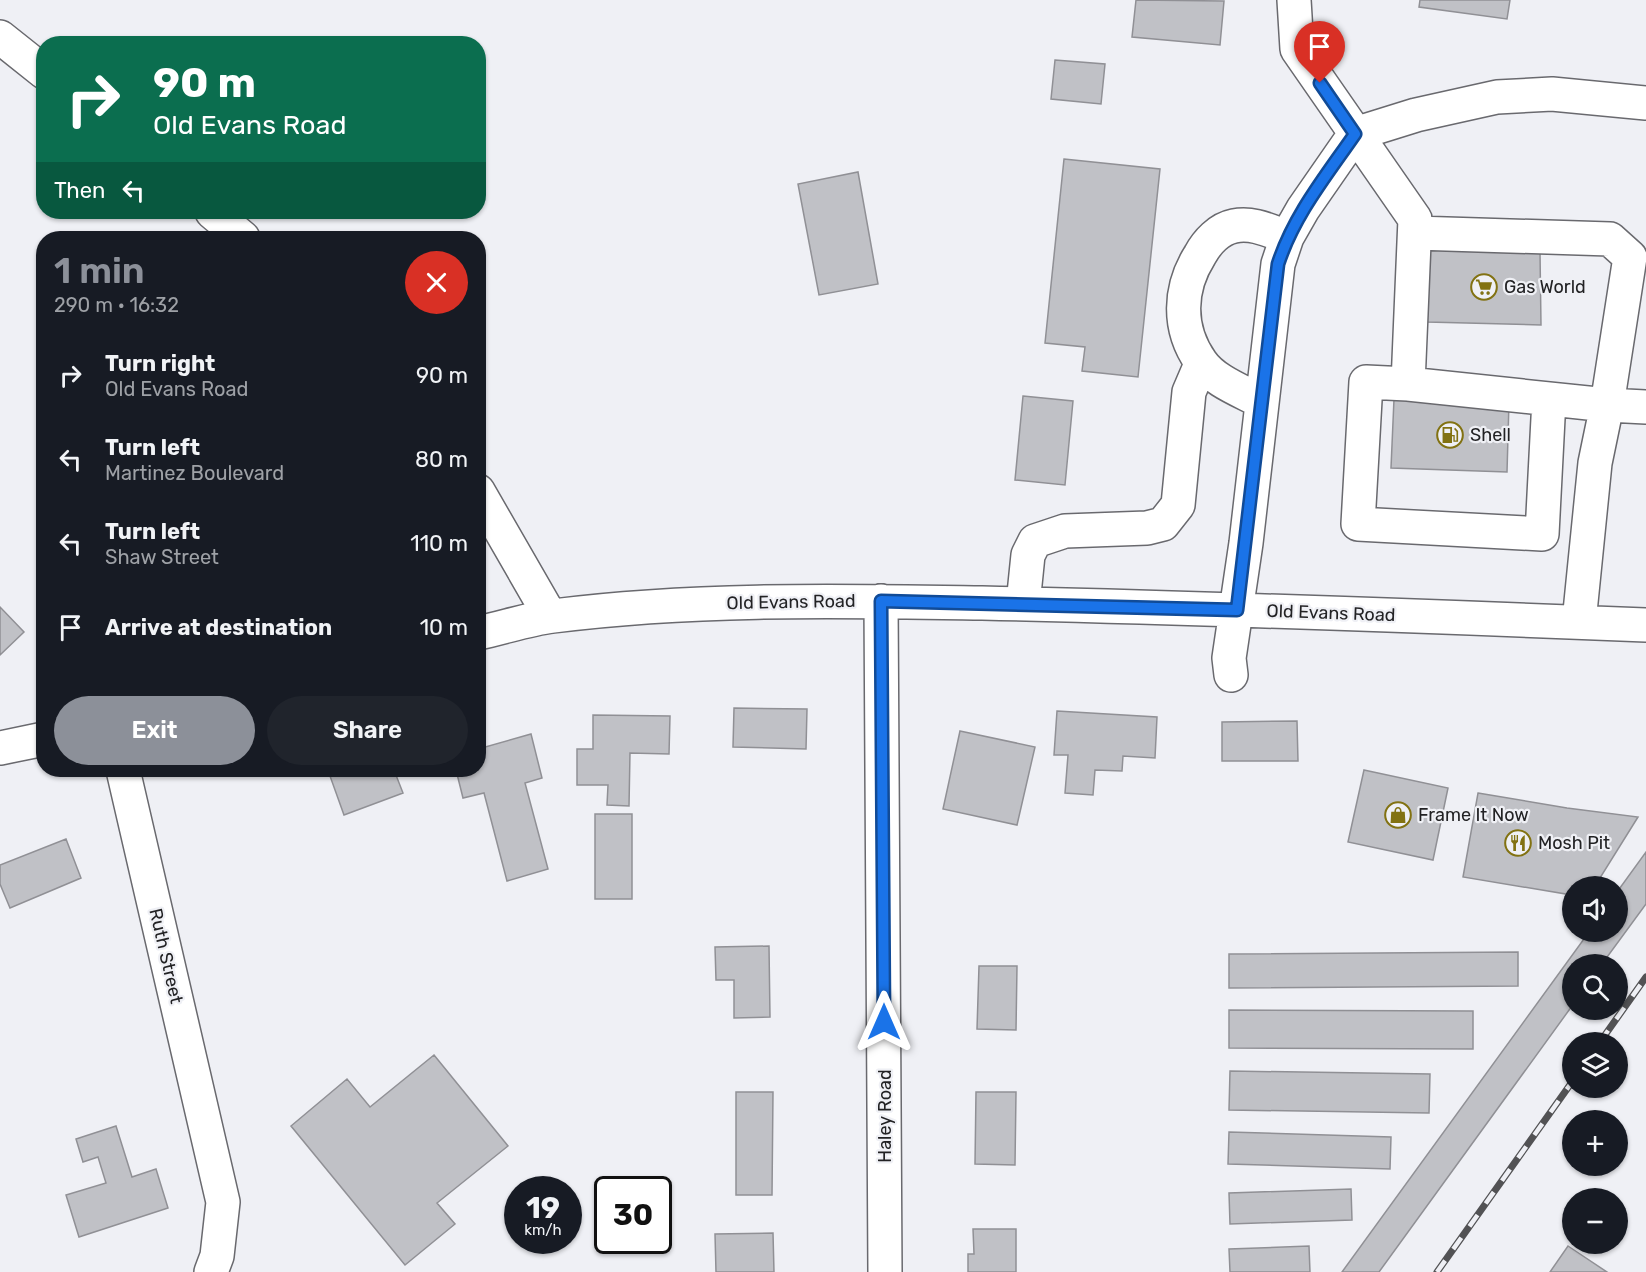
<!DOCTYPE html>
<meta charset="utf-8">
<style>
body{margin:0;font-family:Rubik,sans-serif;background:#20242c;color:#f1f3f6;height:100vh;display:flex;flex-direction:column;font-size:22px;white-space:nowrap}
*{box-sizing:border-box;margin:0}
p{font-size:20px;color:#9ea1a6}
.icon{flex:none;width:33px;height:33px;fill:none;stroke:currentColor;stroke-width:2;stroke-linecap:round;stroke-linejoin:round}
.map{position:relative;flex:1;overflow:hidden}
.side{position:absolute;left:36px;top:231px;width:450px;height:546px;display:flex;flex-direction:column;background:#171b24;border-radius:24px;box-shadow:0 2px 4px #0004}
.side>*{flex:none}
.hud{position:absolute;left:36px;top:36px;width:450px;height:183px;border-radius:24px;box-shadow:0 2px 4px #0004;background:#0b6e4f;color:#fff;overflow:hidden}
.tools{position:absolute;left:1562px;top:876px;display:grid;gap:12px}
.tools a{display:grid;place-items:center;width:66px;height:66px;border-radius:50%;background:#171b24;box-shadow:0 2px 4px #0004;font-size:30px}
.speed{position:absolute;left:504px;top:1176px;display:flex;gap:12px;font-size:30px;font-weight:700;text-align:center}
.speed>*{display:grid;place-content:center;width:78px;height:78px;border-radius:50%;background:#171b24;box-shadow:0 2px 4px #0004;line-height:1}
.speed small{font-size:15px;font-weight:400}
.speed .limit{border:3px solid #111;border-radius:9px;background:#fff;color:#111}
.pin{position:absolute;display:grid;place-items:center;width:51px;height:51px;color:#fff;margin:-62px -26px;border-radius:50% 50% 50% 0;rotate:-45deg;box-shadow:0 0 6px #0007}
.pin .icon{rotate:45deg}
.me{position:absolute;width:66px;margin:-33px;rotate:0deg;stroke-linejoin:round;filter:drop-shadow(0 0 4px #0008)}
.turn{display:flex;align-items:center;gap:21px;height:126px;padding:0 18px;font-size:27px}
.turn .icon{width:78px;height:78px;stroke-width:2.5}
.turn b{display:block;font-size:42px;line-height:51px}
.then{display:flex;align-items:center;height:57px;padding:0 18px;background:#0003;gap:12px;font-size:22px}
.round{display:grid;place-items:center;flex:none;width:63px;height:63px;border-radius:32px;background:#20242c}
.headline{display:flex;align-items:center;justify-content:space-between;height:102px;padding:0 18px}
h1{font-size:36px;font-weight:600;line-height:45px;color:#8c9099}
.button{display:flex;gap:12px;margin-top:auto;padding:12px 18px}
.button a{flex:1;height:69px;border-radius:36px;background:#8c9099;color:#fff;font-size:24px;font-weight:600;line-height:69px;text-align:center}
.button a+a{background:#20242c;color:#f1f3f6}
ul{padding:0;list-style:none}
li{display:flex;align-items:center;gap:18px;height:84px;padding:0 18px}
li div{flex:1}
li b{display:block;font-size:22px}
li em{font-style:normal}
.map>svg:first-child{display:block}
.building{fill:#c0c1c6;stroke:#909095;stroke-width:1.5}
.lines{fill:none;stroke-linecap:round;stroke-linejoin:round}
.minor-casing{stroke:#69696e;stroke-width:36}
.minor{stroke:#fff;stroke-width:33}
.rail-casing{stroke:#525254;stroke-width:7}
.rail{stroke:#eff0f5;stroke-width:4.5;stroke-dasharray:14;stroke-linecap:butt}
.route-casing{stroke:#114b97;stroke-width:15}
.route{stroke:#1a73e8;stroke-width:10}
.labels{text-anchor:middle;stroke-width:4.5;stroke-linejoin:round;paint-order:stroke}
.poi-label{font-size:18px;fill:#222224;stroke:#eff0f5;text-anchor:start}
.street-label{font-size:18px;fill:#222224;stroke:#eff0f5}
</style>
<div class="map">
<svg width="1646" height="1272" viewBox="0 0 1646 1272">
<rect width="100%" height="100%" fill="#eff0f5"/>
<!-- building -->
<path class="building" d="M1136,0L1224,1L1220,45L1132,37Z
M1420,0H1510L1507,19L1419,7Z
M1055,60L1105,64L1101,104L1051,99Z
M1064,159L1160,169L1138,377L1082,371L1085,347L1045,343Z
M858,172L878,284L819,295L798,184Z
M1429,248L1540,252L1541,325L1427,322Z
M1023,396L1073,401L1065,485L1015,480Z
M1394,399L1509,402L1507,472L1391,468Z
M0,607L24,632L0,655Z
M734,708L807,709L806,749L733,747Z
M1057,711L1157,717L1155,758L1123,756L1122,771L1095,770L1093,795L1065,793L1068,755H1054Z
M593,715L670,716L669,754L630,753L629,806L607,805L608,785H577V749H593Z
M1297,721L1298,761H1222V722Z
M960,731L1035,747L1017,825L943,809Z
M531,734L542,778L525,783L548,869L507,881L484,793L463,798L456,770H478V749Z
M347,770H394L403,793L344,815L330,776Z
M1364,770L1448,788L1433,860L1348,842Z
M1478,793L1567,808L1638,817L1595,886H1572V895L1463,877Z
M595,814H632V899H595Z
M66,839L81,878L10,908L0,884V865Z
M1646,852V904L1602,964H1572V1006L1379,1272H1342L1589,932H1617V892Z
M769,946L770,1017L734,1018V980H716L715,947Z
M1518,952V986L1229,988V954Z
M979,966H1017L1016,1030L977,1029Z
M1229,1010L1473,1011V1049L1229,1048Z
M434,1055L508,1146L437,1203L455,1224L405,1265L291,1126L347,1079L370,1107Z
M1230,1071L1430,1074L1429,1113L1229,1110Z
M736,1092H773L772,1195H736Z
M976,1092H1016L1015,1165L975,1164Z
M116,1126L132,1177L156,1169L168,1208L79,1237L66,1195L106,1183L98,1157L83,1162L76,1139Z
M1229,1132L1391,1137L1390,1169L1228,1164Z
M1351,1189L1352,1220L1230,1224L1229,1193Z
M973,1229H1016V1272H968V1254H974Z
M773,1233L774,1272H716L715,1234Z
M1309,1246L1310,1272H1230L1229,1249Z
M1568,1246L1607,1272H1550Z"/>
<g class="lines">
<!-- minor casing -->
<g class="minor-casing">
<path id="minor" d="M1294,0L1297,49L1415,219L1408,384L1607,405L1595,463L1579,622
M0,37L44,72
M212,212L243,238
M1415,233L1610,239L1630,257L1607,405L1646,407
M1408,384L1366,382L1358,524L1542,534L1549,399
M1262,402C1242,391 1214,381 1201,362C1177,328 1179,288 1200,255C1207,242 1219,229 1234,226C1253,222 1270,231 1287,237
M478,491L550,616
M881,601L885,1272
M1023,604L1028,555L1035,541L1065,531L1147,528L1163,524L1178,505L1189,392L1201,364
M478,633C503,628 528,619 553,616C695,598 839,601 982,603C1203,608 1425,616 1646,625
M1231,675L1229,658L1246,543L1278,264L1287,237L1303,209L1355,134L1416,115L1497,97L1552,94L1646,103
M0,748L44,739
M123,770L223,1202L217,1256L211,1272"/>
</g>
<!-- minor -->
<use href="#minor" class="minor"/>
<!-- rail casing -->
<g class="rail-casing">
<path id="rail" d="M1600,1042L1646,977
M1437,1272L1572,1082"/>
</g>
<!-- rail -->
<use href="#rail" class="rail"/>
</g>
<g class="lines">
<!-- route casing -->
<g class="route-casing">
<path id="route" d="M884,1022L881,601L1237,610L1278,264C1294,215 1326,176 1355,134L1320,83"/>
</g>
<!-- route -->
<use href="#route" class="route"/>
</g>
<!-- icons -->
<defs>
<g id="supermarket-ring" transform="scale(1.35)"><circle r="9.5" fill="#eff0f5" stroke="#827212" stroke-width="1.5"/><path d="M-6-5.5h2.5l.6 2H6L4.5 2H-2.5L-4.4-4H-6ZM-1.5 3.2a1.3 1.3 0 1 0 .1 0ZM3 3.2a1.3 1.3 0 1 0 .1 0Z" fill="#827212"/></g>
<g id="fuel-ring" transform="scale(1.35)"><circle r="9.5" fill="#eff0f5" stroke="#827212" stroke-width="1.5"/><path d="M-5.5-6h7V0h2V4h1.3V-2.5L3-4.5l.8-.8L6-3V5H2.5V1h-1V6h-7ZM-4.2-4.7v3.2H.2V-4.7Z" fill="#827212"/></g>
<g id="shop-ring" transform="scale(1.35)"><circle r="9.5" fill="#eff0f5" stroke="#827212" stroke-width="1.5"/><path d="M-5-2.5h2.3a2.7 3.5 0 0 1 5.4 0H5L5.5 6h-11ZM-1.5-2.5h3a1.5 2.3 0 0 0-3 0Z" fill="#827212"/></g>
<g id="restaurant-ring" transform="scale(1.35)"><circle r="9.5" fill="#eff0f5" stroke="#827212" stroke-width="1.5"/><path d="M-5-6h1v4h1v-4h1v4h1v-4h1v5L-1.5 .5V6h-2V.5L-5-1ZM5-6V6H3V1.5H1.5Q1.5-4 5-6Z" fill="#827212"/></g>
</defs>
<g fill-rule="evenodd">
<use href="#supermarket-ring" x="1484" y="287"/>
<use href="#fuel-ring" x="1450" y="435"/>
<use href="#shop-ring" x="1398" y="815"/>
<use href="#restaurant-ring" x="1518" y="843"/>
</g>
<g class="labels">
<!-- poi labels -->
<g class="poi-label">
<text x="1504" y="293">Gas World</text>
<text x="1470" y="441">Shell</text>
<text x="1418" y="821">Frame It Now</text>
<text x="1538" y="849">Mosh Pit</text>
</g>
<!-- street labels -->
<g class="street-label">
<text transform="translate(791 602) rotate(-1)" y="6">Old Evans Road</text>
<text transform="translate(1331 613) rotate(2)" y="6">Old Evans Road</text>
<text transform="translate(166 956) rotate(77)" y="6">Ruth Street</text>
<text transform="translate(885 1116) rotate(-90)" y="6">Haley Road</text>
</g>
</g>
</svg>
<div class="tools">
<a><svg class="icon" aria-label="sound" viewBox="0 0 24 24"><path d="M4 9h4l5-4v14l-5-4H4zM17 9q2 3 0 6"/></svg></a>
<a><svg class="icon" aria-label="search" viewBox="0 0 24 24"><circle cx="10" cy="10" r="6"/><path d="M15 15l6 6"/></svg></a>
<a><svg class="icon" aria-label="layers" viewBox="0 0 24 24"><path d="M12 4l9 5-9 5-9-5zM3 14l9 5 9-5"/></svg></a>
<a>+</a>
<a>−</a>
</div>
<div class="speed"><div>19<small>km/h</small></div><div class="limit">30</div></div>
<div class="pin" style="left:1320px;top:83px;background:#d93025"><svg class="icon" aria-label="arrive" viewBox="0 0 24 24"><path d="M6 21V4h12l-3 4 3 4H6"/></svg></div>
<svg class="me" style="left:884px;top:1022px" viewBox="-20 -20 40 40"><path d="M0-17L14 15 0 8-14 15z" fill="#1a73e8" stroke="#fff" stroke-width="4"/></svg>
<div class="hud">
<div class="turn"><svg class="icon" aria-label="right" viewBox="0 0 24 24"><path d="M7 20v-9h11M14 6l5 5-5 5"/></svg><div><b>90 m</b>Old Evans Road</div></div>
<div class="then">Then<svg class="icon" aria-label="left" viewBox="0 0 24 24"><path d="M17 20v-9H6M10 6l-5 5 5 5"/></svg></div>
</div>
<section class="side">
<div class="headline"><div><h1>1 min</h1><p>290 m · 16:32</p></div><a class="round" style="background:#d93025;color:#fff"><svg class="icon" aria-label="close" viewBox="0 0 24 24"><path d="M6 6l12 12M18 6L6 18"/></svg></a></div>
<ul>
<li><svg class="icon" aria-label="right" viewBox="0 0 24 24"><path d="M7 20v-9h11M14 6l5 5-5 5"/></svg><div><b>Turn right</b><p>Old Evans Road</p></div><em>90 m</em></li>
<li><svg class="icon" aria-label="left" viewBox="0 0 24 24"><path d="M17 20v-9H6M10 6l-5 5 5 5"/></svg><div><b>Turn left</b><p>Martinez Boulevard</p></div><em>80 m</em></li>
<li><svg class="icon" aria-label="left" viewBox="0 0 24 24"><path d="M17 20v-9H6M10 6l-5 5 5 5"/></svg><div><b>Turn left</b><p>Shaw Street</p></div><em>110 m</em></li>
<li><svg class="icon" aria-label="arrive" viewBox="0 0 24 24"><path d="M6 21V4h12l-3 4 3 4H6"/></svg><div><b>Arrive at destination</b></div><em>10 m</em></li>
</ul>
<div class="button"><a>Exit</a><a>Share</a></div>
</section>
</div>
